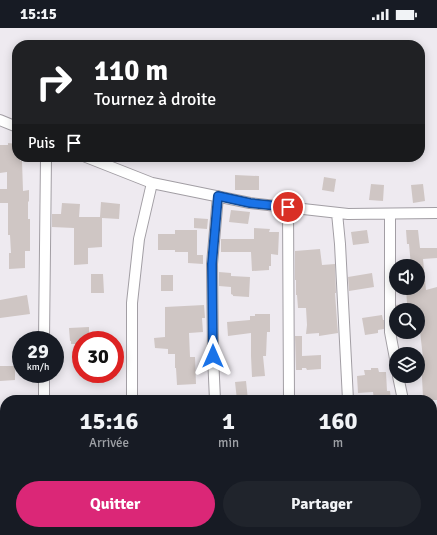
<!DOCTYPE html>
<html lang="fr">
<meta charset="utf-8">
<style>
body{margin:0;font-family:Signika,sans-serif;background:#20242c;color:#f1f3f6;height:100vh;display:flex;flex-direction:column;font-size:15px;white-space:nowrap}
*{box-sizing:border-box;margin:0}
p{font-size:13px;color:#9ea1a6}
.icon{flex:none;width:22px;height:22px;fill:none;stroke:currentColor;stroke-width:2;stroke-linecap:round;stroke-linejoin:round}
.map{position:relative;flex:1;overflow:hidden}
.side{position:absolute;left:0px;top:367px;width:437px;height:140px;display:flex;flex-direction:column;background:#171b24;border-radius:16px 16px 0 0;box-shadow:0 2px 10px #0003}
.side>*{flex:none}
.top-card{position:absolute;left:12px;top:12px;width:413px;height:122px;border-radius:16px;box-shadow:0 2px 10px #0003;background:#202124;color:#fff;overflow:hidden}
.fabs{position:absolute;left:389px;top:231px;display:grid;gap:8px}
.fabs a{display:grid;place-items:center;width:36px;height:36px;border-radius:50%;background:#171b24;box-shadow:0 2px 10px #0003;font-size:20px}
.speed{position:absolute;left:12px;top:303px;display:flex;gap:8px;font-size:20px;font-weight:700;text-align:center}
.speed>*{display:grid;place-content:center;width:52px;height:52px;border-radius:50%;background:#171b24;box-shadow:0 2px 10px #0003;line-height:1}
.speed small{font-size:10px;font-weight:400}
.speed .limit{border:6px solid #d22;background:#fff;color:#111}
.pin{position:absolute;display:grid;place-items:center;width:34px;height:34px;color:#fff;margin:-17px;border:2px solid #fff;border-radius:50%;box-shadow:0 1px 4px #0007}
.me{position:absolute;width:44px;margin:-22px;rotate:0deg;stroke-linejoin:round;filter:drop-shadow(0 0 3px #0008)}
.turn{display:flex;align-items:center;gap:14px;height:84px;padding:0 16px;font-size:18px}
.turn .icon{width:52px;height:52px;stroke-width:2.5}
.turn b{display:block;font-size:28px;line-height:34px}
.then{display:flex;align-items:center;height:38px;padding:0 16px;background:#0003;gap:8px;font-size:15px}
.eta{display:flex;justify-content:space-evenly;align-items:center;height:68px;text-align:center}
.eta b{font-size:24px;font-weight:800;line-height:28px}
.cta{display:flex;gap:8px;margin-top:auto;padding:8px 16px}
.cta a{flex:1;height:46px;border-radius:24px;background:#db2777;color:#fff;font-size:16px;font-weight:800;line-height:46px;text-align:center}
.cta a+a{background:#20242c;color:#f1f3f6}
.status{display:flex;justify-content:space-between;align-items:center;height:28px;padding:0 20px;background:#171b24;direction:ltr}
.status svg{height:11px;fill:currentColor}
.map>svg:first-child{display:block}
.building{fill:#cfc6c4}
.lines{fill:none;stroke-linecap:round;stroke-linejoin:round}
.minor-casing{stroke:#a29ea4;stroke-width:12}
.minor{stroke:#fff;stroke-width:10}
.route-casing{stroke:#114b97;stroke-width:10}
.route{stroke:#1a73e8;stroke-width:7}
</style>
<div class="status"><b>15:15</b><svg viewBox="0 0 49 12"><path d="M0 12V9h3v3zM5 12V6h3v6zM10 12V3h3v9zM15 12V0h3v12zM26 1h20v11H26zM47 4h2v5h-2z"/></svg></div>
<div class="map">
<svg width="437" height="507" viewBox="0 0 437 507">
<rect width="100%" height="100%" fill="#eeeaf0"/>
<!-- building -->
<path class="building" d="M8,115L17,116V129H21L20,133H22L23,163L29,162V173L28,174V191H30V223H25V240L9,241V225H11L10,207H8V175H0V161H7V144L0,145V117H8Z
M235,147L259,148V162H235Z
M324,149L336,151L334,164L322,162Z
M371,156L384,157L383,173L369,172Z
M423,156L425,173L413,175L411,157Z
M101,174L120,176L119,191L102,190V219L88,220V236L74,237V200L52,199V186H61L62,175L80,176L79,189H100Z
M231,182L250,184L248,196L229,194Z
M194,190L208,191L207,201L194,200Z
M254,200L270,201L269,204H279L278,227L271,226V238H269V242L252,243L251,224H221V211H254Z
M175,202H197V227H203V236L188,235V224H175V222H158V206H175Z
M367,202L369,215L353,217L351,204Z
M406,202H418L420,220H437V230L423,231L426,262L437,259V372H426V369H423L421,330H423L420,303H418V282H396V277L407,275L406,260H418V238H421H411L409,216H407Z
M320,221L322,237L335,236L336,265H335L337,293L338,305L319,308V305L306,306L307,297L306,280H298L297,267H296V252H295V223Z
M219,244L231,245V248L250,249L249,269L233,268V267L231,266V259L219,258Z
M372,245L374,259L349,263L348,249Z
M91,246H103L104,265H91Z
M161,247H173V263H161Z
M27,267L30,286L0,290V272Z
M204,277L205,290H202L203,304L189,305L190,329H195L196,356L177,357L176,340H175V326H168V321L155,320L154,310L165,309V279Z
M255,286H270V304H267L266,328H263L265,348L252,349L251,328V305L228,308L227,294L250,292V288H255Z
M382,287L383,292H384V301L378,302V305L365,307L362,290Z
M89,299V312H81V316H71V313H70L69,300Z
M295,308H302V328L321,327V341L307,342L306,340H302V342H296Z
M0,338H15V352L0,353Z
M371,340H378L379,344H386L387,363H390L391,372H374L373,364L358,365L357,348L365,347L364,342H371Z
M246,353L248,372H237L235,354Z"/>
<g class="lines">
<!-- minor casing -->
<g class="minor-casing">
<path id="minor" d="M0,92L17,99
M86,129L152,155L250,175L348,186L437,185
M288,179L289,372
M337,185L340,216L348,372
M390,186V304L396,336
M44,312L46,129
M44,346V372
M398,348L403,372
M132,372V275L139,211L152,155
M215,372L213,328L212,236L218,168
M432,432H437
M141,502L142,507
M205,502V507
M287,502L288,507
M353,502V507
M423,502L424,507
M37,507L67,502"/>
</g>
<!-- minor -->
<use href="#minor" class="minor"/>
</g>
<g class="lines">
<!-- route casing -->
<g class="route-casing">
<path id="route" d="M213,328L212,236L218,168L250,175L288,179"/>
</g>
<!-- route -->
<use href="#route" class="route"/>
</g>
</svg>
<div class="fabs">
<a><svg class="icon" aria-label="sound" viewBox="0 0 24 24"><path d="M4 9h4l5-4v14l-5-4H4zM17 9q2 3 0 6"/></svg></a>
<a><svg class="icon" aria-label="search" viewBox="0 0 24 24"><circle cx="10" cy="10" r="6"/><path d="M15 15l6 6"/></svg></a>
<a><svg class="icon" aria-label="layers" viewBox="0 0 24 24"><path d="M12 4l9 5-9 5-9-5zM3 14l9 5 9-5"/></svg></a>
</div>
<div class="speed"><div>29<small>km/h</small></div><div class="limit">30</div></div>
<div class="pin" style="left:288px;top:179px;background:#d93025"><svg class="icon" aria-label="arrive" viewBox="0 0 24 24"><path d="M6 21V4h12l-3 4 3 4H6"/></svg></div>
<svg class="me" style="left:213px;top:328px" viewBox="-20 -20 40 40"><path d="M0-17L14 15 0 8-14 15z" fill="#1a73e8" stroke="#fff" stroke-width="4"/></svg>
<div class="top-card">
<div class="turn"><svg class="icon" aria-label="right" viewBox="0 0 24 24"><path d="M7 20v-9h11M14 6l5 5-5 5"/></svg><div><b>110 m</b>Tournez à droite</div></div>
<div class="then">Puis<svg class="icon" aria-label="arrive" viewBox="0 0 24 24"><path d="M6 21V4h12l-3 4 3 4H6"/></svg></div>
</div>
<section class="side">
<div class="eta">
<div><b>15:16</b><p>Arrivée</p></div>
<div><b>1</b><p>min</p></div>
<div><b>160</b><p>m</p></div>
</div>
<div class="cta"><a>Quitter</a><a>Partager</a></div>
</section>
</div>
